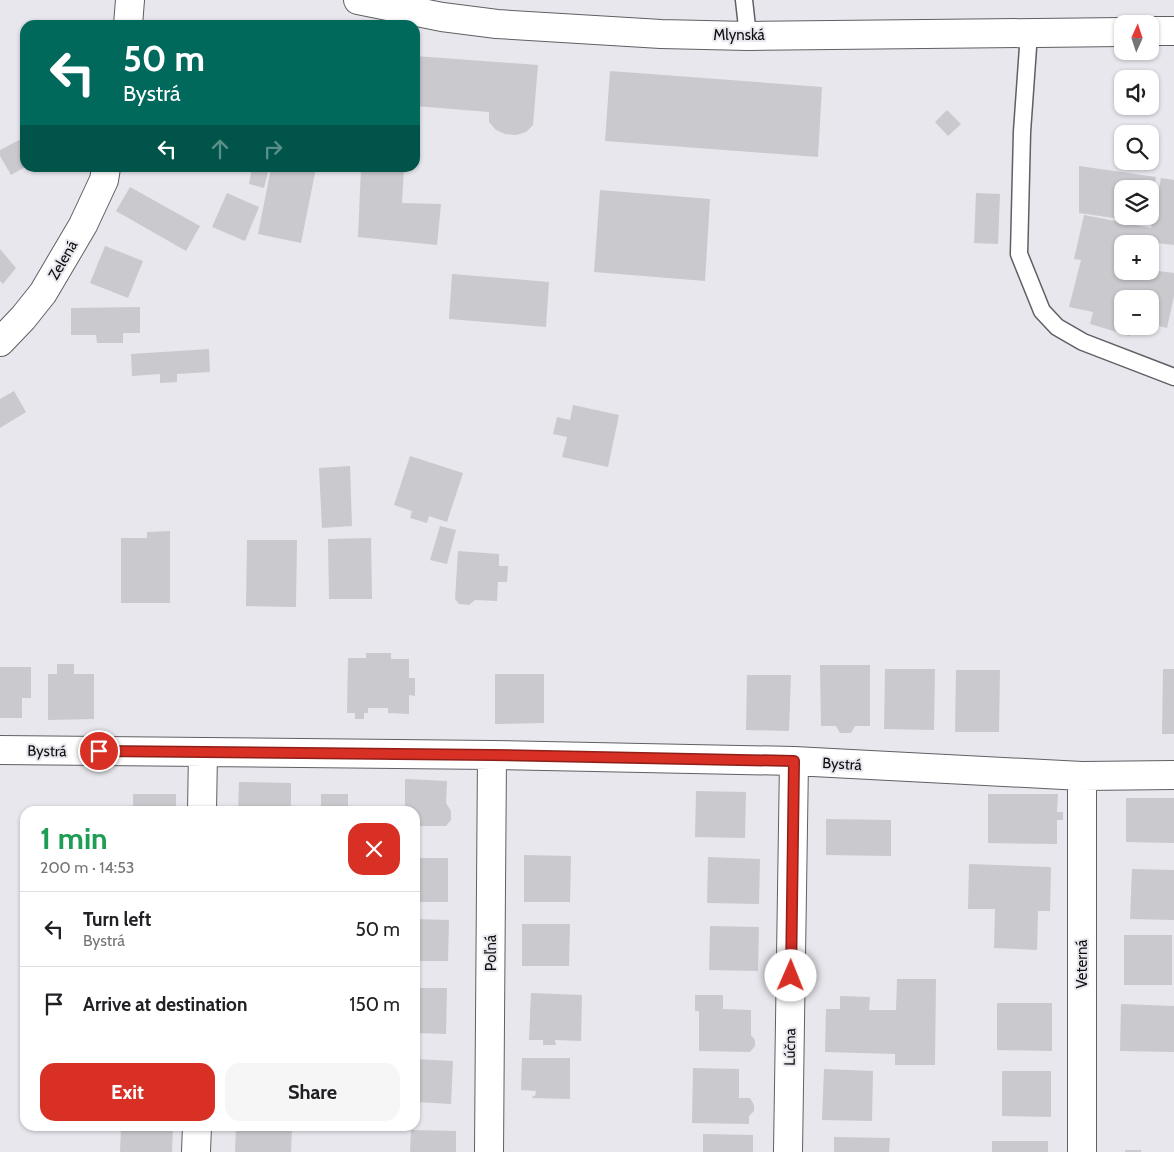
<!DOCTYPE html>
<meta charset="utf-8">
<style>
body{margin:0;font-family:Cabin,sans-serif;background:#f6f6f6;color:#202124;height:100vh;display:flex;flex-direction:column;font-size:19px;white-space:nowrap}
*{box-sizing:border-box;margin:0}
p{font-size:16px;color:#757577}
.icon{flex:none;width:28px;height:28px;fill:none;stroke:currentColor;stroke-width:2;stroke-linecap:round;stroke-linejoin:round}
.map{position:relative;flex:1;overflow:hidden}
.sheet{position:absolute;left:20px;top:806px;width:400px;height:325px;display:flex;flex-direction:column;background:#fff;border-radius:15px;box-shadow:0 1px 4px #0004}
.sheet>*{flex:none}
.hud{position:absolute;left:20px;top:20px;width:400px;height:152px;border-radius:15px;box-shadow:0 1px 4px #0004;background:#00695c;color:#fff;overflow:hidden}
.needle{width:32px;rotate:3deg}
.buttons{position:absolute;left:1114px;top:15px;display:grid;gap:10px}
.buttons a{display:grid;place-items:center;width:45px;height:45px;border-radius:10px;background:#fff;box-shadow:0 1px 4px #0004;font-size:25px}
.pin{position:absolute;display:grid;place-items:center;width:42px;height:42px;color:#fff;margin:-21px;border:2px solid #fff;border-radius:50%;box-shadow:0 1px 5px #0007}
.me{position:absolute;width:55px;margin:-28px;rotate:1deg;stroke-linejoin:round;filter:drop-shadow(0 0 4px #0008)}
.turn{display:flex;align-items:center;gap:18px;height:105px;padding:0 20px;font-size:22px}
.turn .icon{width:65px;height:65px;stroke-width:2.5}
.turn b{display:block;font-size:35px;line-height:42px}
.lanes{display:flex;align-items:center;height:48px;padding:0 20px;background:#0003;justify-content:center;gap:25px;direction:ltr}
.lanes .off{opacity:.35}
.round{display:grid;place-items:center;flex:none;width:52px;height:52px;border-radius:15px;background:#f6f6f6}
.headline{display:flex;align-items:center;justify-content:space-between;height:85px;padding:0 20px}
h1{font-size:30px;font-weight:800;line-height:38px;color:#1e9e55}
.action{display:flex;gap:10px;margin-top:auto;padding:10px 20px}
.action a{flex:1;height:58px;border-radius:15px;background:#d93025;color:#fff;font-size:20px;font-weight:800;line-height:58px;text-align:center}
.action a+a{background:#f6f6f6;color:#202124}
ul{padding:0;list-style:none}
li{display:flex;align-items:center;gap:15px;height:75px;padding:0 20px;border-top:1px solid #e0e0e0}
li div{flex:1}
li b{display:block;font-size:19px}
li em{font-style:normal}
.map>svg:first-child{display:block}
.building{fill:#c9c9ce}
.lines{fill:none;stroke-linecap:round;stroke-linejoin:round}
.service-casing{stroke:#5f6064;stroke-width:19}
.minor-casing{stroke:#5f6064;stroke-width:30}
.tertiary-casing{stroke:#5f6064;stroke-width:30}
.service{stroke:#fff;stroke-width:16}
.minor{stroke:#fff;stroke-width:28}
.tertiary{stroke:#fff;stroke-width:28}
.route-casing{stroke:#8d1f18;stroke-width:12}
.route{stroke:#d93025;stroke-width:9}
.labels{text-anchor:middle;stroke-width:4;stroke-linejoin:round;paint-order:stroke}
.street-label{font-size:15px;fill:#0e0e10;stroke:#e7e7ed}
</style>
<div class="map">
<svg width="1174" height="1152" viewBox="0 0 1174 1152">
<rect width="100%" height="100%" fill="#e7e7ed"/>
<!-- building -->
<path class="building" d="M415,56L538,65L533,125L526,132L516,135L505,134L496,130L489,122V112L415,106Z
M610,71L822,87L818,157L605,141Z
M947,110L961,124L948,136L935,122Z
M25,137V167L11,175L0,156V150Z
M1079,166L1156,177L1151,208L1150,189H1122V216H1150L1149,223L1079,213Z
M252,168H269L264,188L249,184Z
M271,168H316L301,243L258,234Z
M361,168H404L402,203L441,204L437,245L358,237Z
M1161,178L1174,180V245L1148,242V244H1122V271H1150V270L1174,273V296L1167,328L1150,324V299H1122V326H1132L1130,336L1090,324L1093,312L1069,307L1081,260L1074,259L1084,215L1151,228Z
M130,187L200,226L186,251L116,211Z
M600,190L710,199L705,281L594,272Z
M227,193L259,207L245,241L212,227Z
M976,193L1000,194L998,244L974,243Z
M105,246L143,261L128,298L90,283Z
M0,249L16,268L3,284L0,281Z
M452,274L549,282L546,327L449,319Z
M140,307V333H123V343H97L96,335H71V308Z
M209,349L210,372L177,374V382L160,383V374L132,376L131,354Z
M14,391L26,412L0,428V399Z
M573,405L619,415L608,467L562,457L567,437L553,434L557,417L570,420Z
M410,456L463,473L447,522L429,516L427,523L410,518L412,511L394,505Z
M350,466L352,526L322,528L319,468Z
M440,526L456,530L447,564L430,560Z
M170,531V603H121V538H147V532Z
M371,538L372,599H329L328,539Z
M247,540H297L296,607L246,606Z
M458,551L499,554V566H508L507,582H498L497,601L475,600L469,605L459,604L455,599Z
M366,653H391V659H409V678H415V696L409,695V714L388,713V708H368V713H364V719H355V713H347L348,658H366Z
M57,664H74V674H94V719L48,720V674H57Z
M820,665H870V726H855L851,733H840L836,726H821Z
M0,667H31V698H22V718H0Z
M885,669H935L934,730L884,729Z
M1163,669H1174V734H1162Z
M956,670H1000L999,732H955Z
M495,674H544V723L495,724Z
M747,675H791L789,731L746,730Z
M405,779L447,781L446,803L451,811V820L446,826H415V811H405Z
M239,782L291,783V811H238Z
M696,791L746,792L745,838L695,837Z
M133,794H176V811H133Z
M321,794H348V811H321Z
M988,794H1058L1057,812H1063V820H1057V844L988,843Z
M1126,798H1174V843L1126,842Z
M826,819L891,820V856L826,855Z
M524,855L571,856L570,902H524Z
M708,857L760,859L759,904L707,903Z
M415,858H448V902H415Z
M969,864L1051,867L1050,911H1038L1037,950L994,948L995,909H968Z
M1132,869L1174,870V920L1130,919Z
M415,919L449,920L448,961H418V972H415Z
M522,924H570L569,966H522Z
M710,926L759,927L758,971L709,970Z
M1124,935H1172V985H1124Z
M897,979H936L935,1065H895V1054L825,1052L826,1009H840V996L870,997L869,1010H896Z
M415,988H447L446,1034L415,1033Z
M531,993L582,995L581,1041L555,1040L556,1045H543V1040H529Z
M695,995H723V1009L751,1010V1035L755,1040V1046L750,1052L699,1051V1011H695Z
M997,1003H1052V1051L997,1050Z
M1121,1004L1174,1006V1052L1120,1051Z
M522,1058H570V1099L532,1098L533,1096H535L536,1091L521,1090Z
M415,1059L453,1061L451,1104L415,1102Z
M693,1068L739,1069V1098H750L754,1105V1111L749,1116V1124L692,1123Z
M824,1069L873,1071L872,1121L822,1120Z
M1002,1071H1051V1117L1002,1116Z
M121,1126H173L172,1152H120Z
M236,1126L292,1129L291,1152H235Z
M411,1130L456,1131V1152H410Z
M703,1134L753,1135V1152H703Z
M834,1137L890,1138L889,1152H834Z
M992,1141H1048V1152H992Z
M1125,1150H1141V1152H1125Z"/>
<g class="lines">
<!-- service casing -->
<g class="service-casing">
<path id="service" d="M744,0L748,36
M1029,33L1022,132L1019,254L1042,311L1057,327L1083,342L1174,377"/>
</g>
<!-- minor casing -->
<g class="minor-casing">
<path id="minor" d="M128,25L130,0
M0,342L23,318L43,293L83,225L104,180L106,168
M0,750L492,755L794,761L1082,776L1174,775
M202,811L203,752
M196,1152L197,1126
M489,1152L492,755
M788,1152L794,761
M1082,1152V776"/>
</g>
<!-- tertiary casing -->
<g class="tertiary-casing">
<path id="tertiary" d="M358,0L442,17L497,24L661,34L748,36L1122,32
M1150,31H1174"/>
</g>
<!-- service -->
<use href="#service" class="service"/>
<!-- minor -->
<use href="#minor" class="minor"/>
<!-- tertiary -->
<use href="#tertiary" class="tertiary"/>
</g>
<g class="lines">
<!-- route casing -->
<g class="route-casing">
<path id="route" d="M99,751L492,755L794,761L791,976"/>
</g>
<!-- route -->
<use href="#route" class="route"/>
</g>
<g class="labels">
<!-- street labels -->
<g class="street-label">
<text x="739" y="40">Mlynská</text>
<text transform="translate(63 260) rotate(-60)" y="5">Zelená</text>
<text transform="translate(47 751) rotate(1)" y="5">Bystrá</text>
<text transform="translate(842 764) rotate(3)" y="5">Bystrá</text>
<text transform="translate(491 953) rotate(-90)" y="5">Poľná</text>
<text transform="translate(1082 964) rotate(-90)" y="5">Veterná</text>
<text transform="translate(790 1047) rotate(-89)" y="5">Lúčna</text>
</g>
</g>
</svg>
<div class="buttons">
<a><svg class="needle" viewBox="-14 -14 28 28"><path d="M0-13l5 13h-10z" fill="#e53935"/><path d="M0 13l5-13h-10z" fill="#757577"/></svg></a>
<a><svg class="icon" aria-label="sound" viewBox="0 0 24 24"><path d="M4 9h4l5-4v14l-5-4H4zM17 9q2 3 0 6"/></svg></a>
<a><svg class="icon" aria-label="search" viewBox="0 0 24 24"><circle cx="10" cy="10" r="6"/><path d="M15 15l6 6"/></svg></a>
<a><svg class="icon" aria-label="layers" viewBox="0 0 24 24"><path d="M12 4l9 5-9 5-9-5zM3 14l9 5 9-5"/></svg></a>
<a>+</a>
<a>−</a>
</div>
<div class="pin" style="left:99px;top:751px;background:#d93025"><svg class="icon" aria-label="arrive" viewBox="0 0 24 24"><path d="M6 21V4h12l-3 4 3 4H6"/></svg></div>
<svg class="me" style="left:791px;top:976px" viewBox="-20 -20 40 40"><circle r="19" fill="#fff"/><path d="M0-13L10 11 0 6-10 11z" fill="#d93025"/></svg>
<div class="hud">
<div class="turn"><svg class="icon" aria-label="left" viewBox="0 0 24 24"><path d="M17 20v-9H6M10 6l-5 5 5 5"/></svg><div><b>50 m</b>Bystrá</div></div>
<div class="lanes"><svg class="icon" aria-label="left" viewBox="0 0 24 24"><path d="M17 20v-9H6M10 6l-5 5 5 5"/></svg><svg class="icon off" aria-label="ahead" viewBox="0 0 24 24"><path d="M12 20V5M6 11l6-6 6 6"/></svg><svg class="icon off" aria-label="right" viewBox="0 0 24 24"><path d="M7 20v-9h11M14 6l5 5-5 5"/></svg></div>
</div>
<section class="sheet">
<div class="headline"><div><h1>1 min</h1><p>200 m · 14:53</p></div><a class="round" style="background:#d93025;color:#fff"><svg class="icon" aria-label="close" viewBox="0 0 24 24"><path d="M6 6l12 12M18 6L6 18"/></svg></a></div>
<ul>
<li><svg class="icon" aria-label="left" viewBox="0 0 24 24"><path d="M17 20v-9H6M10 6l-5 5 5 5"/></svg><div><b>Turn left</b><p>Bystrá</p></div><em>50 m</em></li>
<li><svg class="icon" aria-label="arrive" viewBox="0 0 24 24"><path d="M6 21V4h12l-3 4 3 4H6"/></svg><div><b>Arrive at destination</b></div><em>150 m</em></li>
</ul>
<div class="action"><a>Exit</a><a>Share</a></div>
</section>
</div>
